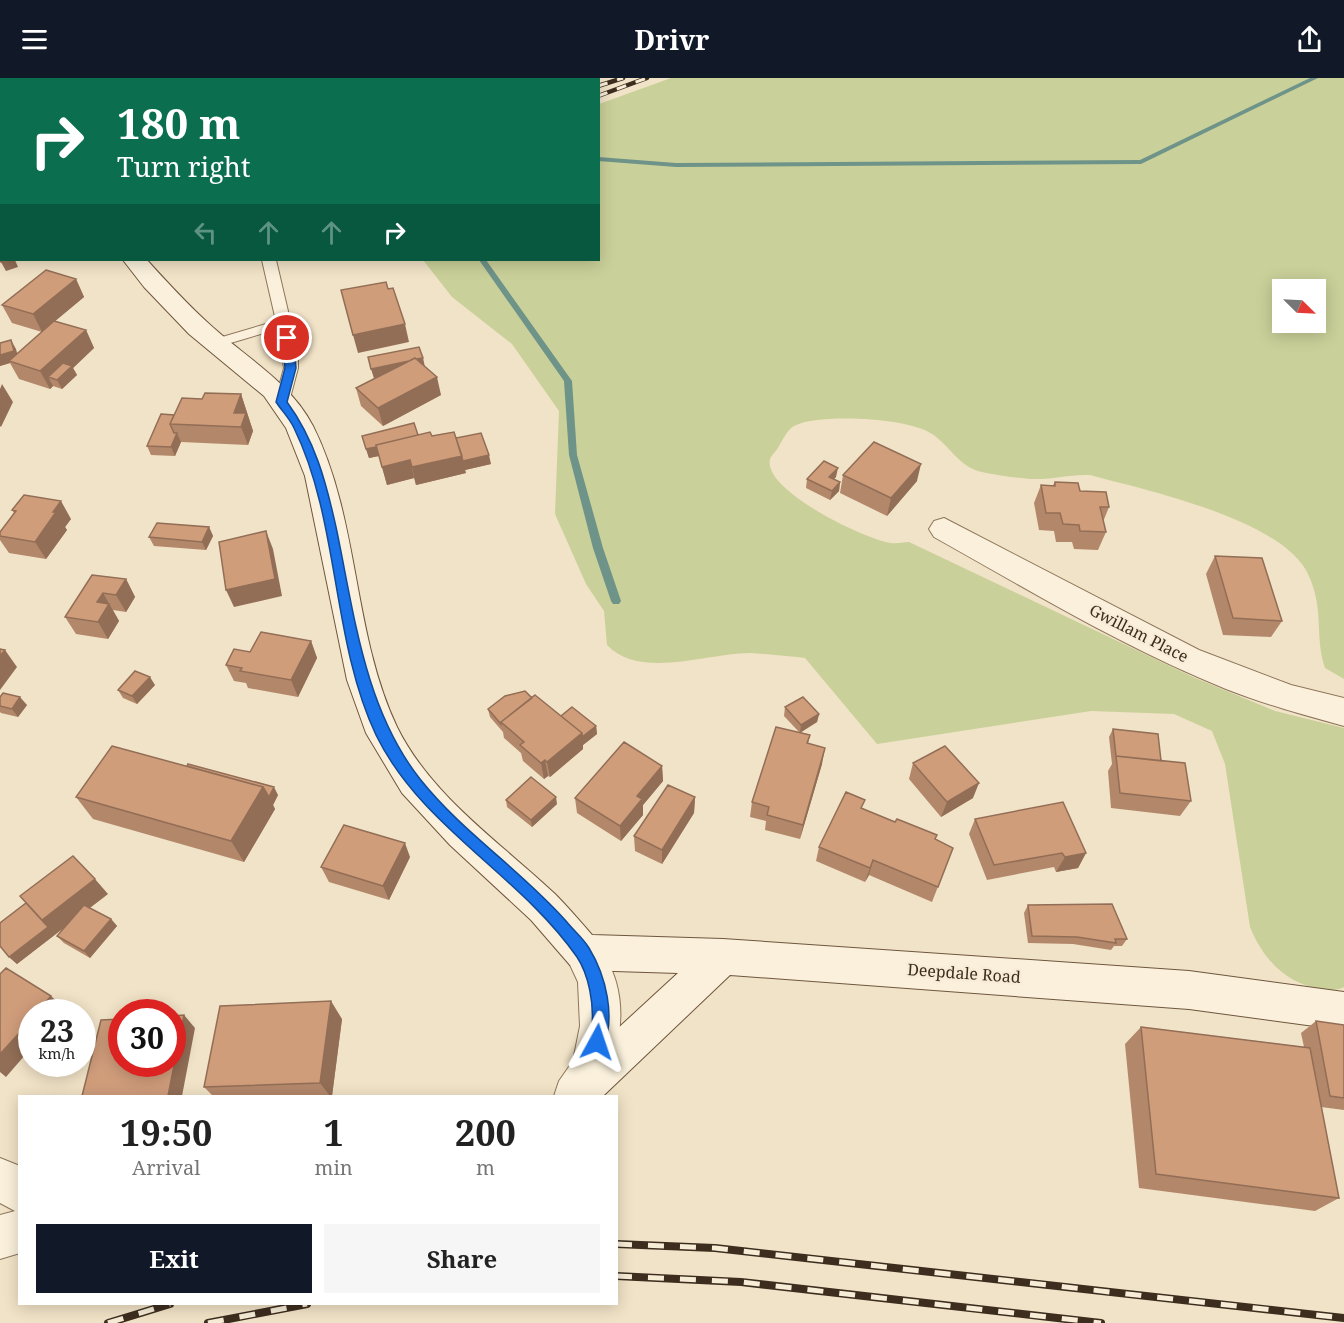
<!DOCTYPE html>
<style>
body{margin:0;font-family:"Noto Serif",serif;background:#f6f6f6;color:#222;height:100vh;display:flex;flex-direction:column;font-size:22px;white-space:nowrap}
*{box-sizing:border-box;margin:0}
p{font-size:20px;color:#767676}
.icon{flex:none;width:33px;height:33px;fill:none;stroke:currentColor;stroke-width:2;stroke-linecap:round;stroke-linejoin:round}
.map{position:relative;flex:1;overflow:hidden}
.details{position:absolute;left:18px;top:1017px;width:600px;height:210px;display:flex;flex-direction:column;background:#fff;border-radius:0px;box-shadow:0 3px 15px #0003}
.details>*{flex:none}
.top-card{position:absolute;left:0px;top:0px;width:600px;height:183px;box-shadow:0 3px 15px #0003;background:#0b6e4f;color:#fff;overflow:hidden}
.needle{width:39px;rotate:114deg}
.buttons{position:absolute;left:1272px;top:201px;display:grid;gap:12px}
.buttons a{display:grid;place-items:center;width:54px;height:54px;border-radius:0px;background:#fff;box-shadow:0 3px 15px #0003;font-size:30px}
.speed{position:absolute;left:18px;top:921px;display:flex;gap:12px;font-size:30px;font-weight:700;text-align:center}
.speed>*{display:grid;place-content:center;width:78px;height:78px;border-radius:50%;background:#fff;box-shadow:0 3px 15px #0003;line-height:1}
.speed small{font-size:15px;font-weight:400}
.speed .limit{border:9px solid #d22;background:#fff;color:#111}
.pin{position:absolute;display:grid;place-items:center;width:51px;height:51px;color:#fff;margin:-26px;border:3px solid #fff;border-radius:50%;box-shadow:0 2px 6px #0007}
.me{position:absolute;width:66px;margin:-33px;rotate:5deg;stroke-linejoin:round;filter:drop-shadow(0 0 4px #0008)}
.turn{display:flex;align-items:center;gap:21px;height:126px;padding:0 18px;font-size:27px}
.turn .icon{width:78px;height:78px;stroke-width:2.5}
.turn b{display:block;font-size:42px;line-height:51px}
.lanes{display:flex;align-items:center;height:57px;padding:0 18px;background:#0003;justify-content:center;gap:30px;direction:ltr}
.lanes .off{opacity:.35}
.eta{display:flex;justify-content:space-evenly;align-items:center;height:102px;text-align:center}
.eta b{font-size:36px;font-weight:700;line-height:42px}
.button{display:flex;gap:12px;margin-top:auto;padding:12px 18px}
.button a{flex:1;height:69px;border-radius:0px;background:#111827;color:#fff;font-size:24px;font-weight:700;line-height:69px;text-align:center}
.button a+a{background:#f6f6f6;color:#222}
header{display:flex;justify-content:space-between;align-items:center;height:78px;padding:0 18px;background:#111827;color:#fff;font-size:27px;font-weight:700}
.map>svg:first-child{display:block}
.green{fill:#cad099;fill-rule:evenodd}
.lines{fill:none;stroke-linecap:round;stroke-linejoin:round}
.stream{fill:#6e9389;fill-rule:evenodd}
.lane-casing{stroke:#8d755b;stroke-width:2}
.street-casing{stroke:#8d755b;stroke-width:2}
.secondary-casing{stroke:#6f563e;stroke-width:2}
.lane{fill:#faf0db;fill-rule:evenodd}
.street{fill:#faf0db;fill-rule:evenodd}
.secondary{fill:#faf0db;fill-rule:evenodd}
.rail-far1-casing{stroke:#3d2d1f;stroke-width:4.5}
.rail-casing{stroke:#3d2d1f;stroke-width:8}
.rail-far1{stroke:#f7edd7;stroke-width:3;stroke-dasharray:10;stroke-linecap:butt}
.rail{stroke:#f7edd7;stroke-width:5;stroke-dasharray:16;stroke-linecap:butt}
.wall{fill:#b3876a}
.shaded-wall{fill:#926e56}
.building{fill:#d09d7b;stroke:#926e56;stroke-width:1.5}
.route{fill:#1a73e8;stroke:#114b97;stroke-width:1.5}
.labels{text-anchor:middle;stroke-width:4.5;stroke-linejoin:round;paint-order:stroke}
.street-label{font-size:16px;fill:#3d2d1f;stroke:#f7edd7}
</style>
<header><svg class="icon" aria-label="menu" viewBox="0 0 24 24"><path d="M4 6h16M4 12h16M4 18h16"/></svg>Drivr<svg class="icon" aria-label="share" viewBox="0 0 24 24"><path d="M12 15V3M7 8l5-5 5 5M5 13v7h14v-7"/></svg></header>
<div class="map">
<svg width="1344" height="1245" viewBox="0 0 1344 1245">
<rect width="100%" height="100%" fill="#f1e3c7"/>
<!-- green -->
<path class="green" d="M671,0H1344V601L1325,590C1314,557 1325,532 1308,496C1282,441 1145,412 1090,397C1070,396 1051,402 1031,401C1015,400 997,397 982,394C959,389 950,368 932,356C909,340 819,335 794,348C787,352 782,363 778,370C776,373 771,378 770,381C762,412 866,462 891,465C897,466 903,464 909,464L1193,599L1275,633L1344,650V909C1336,913 1330,912 1321,911C1286,906 1263,881 1250,849L1225,686L1212,653L1174,636L1091,633L877,666L805,580C787,578 768,576 750,575C707,575 640,602 607,567L604,533L586,506L555,436L559,333L512,266L452,219L423,182H598L599,26ZM1282,212H1316V244H1282Z"/>
<g class="lines">
<!-- stream -->
<path class="stream" d="M407,0H413V2H407Z
M558,0H565L557,2Z
M1310,0H1318L1141,86L676,89L598,83V79L676,85L1140,82Z
M479,182H486L572,303L577,377L603,470L621,523L619,526H613L611,523L593,470L569,377L564,303Z"/>
<!-- lane casing -->
<g class="lane-casing">
<path id="lane" d="M143,0H155V2H144Z
M199,0H216L198,2Z
M262,182H276L298,276V290L289,324L282,329L275,324L284,290L278,251L217,269L210,265L212,262L276,243Z"/>
</g>
<!-- street casing -->
<g class="street-casing">
<path id="street" d="M944,440L1199,572L1291,607L1344,620V648C1304,637 1264,626 1226,611C1124,570 1029,512 934,459L929,451L934,443Z
M583,856L596,861C603,876 612,889 616,904C627,943 616,984 598,1018H554L559,1003L573,983L580,948L578,904L564,874L570,861Z
M0,1080L20,1088V1175L0,1181V1137L15,1133L0,1125Z"/>
</g>
<!-- secondary casing -->
<g class="secondary-casing">
<path id="secondary" d="M28,0H48L49,2H29Z
M123,182H147C166,203 186,225 207,244C243,278 289,302 313,348C360,442 352,554 397,649C431,718 501,765 555,816C568,829 580,843 592,857L723,861L1189,893L1344,914V952L1189,931L730,897L603,1018H561L559,1013L565,999L678,895L583,892L570,887L531,842L450,767L402,715L366,655L347,602L305,398L286,350L264,318L189,256L144,209Z"/>
</g>
<!-- lane -->
<use href="#lane" class="lane"/>
<!-- street -->
<use href="#street" class="street"/>
<!-- secondary -->
<use href="#secondary" class="secondary"/>
<!-- rail-far1 casing -->
<g class="rail-far1-casing">
<path id="rail-far1" d="M598,8L623,0
M598,18L647,0"/>
</g>
<!-- rail casing -->
<g class="rail-casing">
<path id="rail" d="M616,1166L715,1170L1344,1240
M616,1198L741,1204L1101,1245
M108,1245L170,1226
M208,1245L307,1226"/>
</g>
<!-- rail-far1 -->
<use href="#rail-far1" class="rail-far1"/>
<!-- rail -->
<use href="#rail" class="rail"/>
</g>
<!-- wall -->
<path class="wall" d="M76,201L84,219L55,243L86,252L94,270L73,290L77,297L62,311L53,308L50,311L19,301L10,285L0,288L11,262L17,276L42,254L12,245L2,227Z
M368,279L425,289L441,317L383,348L361,328L356,310L376,300H374Z
M241,316L253,353L248,367L181,364L175,378L151,377L147,368L174,337L202,321Z
M418,357L456,360L491,386L465,392L466,395L416,407L414,400L387,407L379,378L369,380L362,358Z
M843,397L917,403L887,438L840,415Z
M836,399L834,401L840,404L839,413L830,422L806,410L807,401Z
M1055,404L1080,413L1109,429L1103,444L1106,454L1098,472L1074,471L1072,464H1056L1054,453L1039,452L1034,425L1041,407H1053Z
M12,432L71,441L65,449L67,452L46,481L9,475L0,462V454L14,435Z
M209,449L213,458L206,472L154,468L149,459Z
M1215,478L1282,543L1271,559L1223,557L1206,496Z
M92,497L126,501L135,519L126,534L113,532L119,543L108,561L76,556L65,539Z
M311,563L317,580L298,619L248,610L246,605L234,603L226,587L250,574Z
M155,607L137,626L123,620L118,612Z
M0,619L27,627L18,639L1,635L0,634Z
M532,620L561,638L596,648L597,656L583,667V671L550,699L548,698L544,701L523,683L521,675L504,660L503,654L490,639L488,631Z
M785,629L819,636L817,644L800,654L810,657L808,666L822,686L800,761L765,752L766,743L750,739L752,724L799,654L784,638Z
M1113,651L1161,683L1191,723L1180,738L1111,730L1108,693L1112,686L1109,659Z
M913,685L973,720L941,739L909,701Z
M662,688L663,703L643,727V737L621,763L577,735L575,720Z
M278,717L273,727L275,731L244,784L93,741L76,719Z
M695,719L694,735L662,786L635,773L634,758Z
M506,722L557,726L532,749L507,729Z
M863,731L895,744L937,757L935,762L953,770L932,824L869,797L865,804L816,783L819,769Z
M975,741L1086,775L1078,790L1056,794L1054,789L987,802L969,756Z
M410,779L389,822L329,804L321,789Z
M108,816L89,830L111,841L117,848L90,880L64,865L57,858L67,847L17,886L9,879Z
M1028,827L1127,861L1122,868H1114L1111,872L1073,866L1028,865L1024,835Z
M342,941L332,1018H213L204,1009Z
M1316,943L1344,947V1032L1321,1029L1339,1120L1315,1133L1139,1110L1125,966L1141,949L1304,969L1301,955Z"/>
<!-- shaded-wall -->
<path class="shaded-wall" d="M2,45V65H0V46Z
M8,182H17H15L18,189L6,193L1,184Z
M76,201L84,219L42,254L33,236Z
M405,246L409,264L358,275L353,257Z
M86,252L94,270L73,290L77,297L62,311L57,302L48,299L53,308L50,311L40,293Z
M11,262L16,271L19,282L9,283L10,285L0,288V277Z
M423,280L425,289L374,300L371,291Z
M437,299L441,317L383,348L378,330Z
M2,306L13,324L1,349L0,348V311Z
M241,316L253,353L248,367L241,349L234,335Z
M177,355L181,364L175,378L171,369Z
M376,369L379,378L369,380L366,371Z
M489,377L491,386L465,392L466,395L416,407L412,389L462,378Z
M410,382L414,400L387,407L382,389Z
M921,386L917,403L887,438L891,420Z
M838,390L836,399L828,407L829,399Z
M840,404L839,413L830,422L832,413Z
M61,423L71,441L65,449L67,452L46,481L35,464L53,434Z
M209,449L213,458L206,472L202,464Z
M266,453L273,471L282,518L234,529L226,512Z
M126,501L135,519L126,534L116,517Z
M103,515L119,543L108,561L98,544L97,524Z
M311,563L317,580L298,619L291,602Z
M5,572L17,589L0,612V578Z
M150,599L155,607L137,626L132,618Z
M20,619L27,627L18,639L12,631Z
M819,636L817,644L800,655L801,647Z
M596,648L597,656L583,667V671L550,699L547,684L582,655Z
M825,670L822,686L800,761L803,747Z
M545,682L548,698L544,701L541,685Z
M662,688L663,703L643,727V737L621,763L620,748L637,718Z
M979,705L973,720L941,739L947,724Z
M263,709H274L278,717L273,727L275,731L244,784L231,763Z
M556,719L557,726L532,749L531,742Z
M695,719L694,735L662,786V772Z
M405,765L410,779L389,822L383,808Z
M1086,775L1078,790L1056,794L1065,779Z
M873,782L869,797L865,804L870,790Z
M95,801L108,816L17,886L9,879L42,842Z
M111,841L117,848L90,880L84,873Z
M51,918L65,931L62,934H37Z
M331,923L342,941L332,1018H330L320,1005Z
M184,937L195,950L182,1018H168Z
M32,941V969L6,999L0,994V976Z"/>
<!-- building -->
<path class="building" d="M0,163H2V182H8L1,184L0,182Z
M46,192L76,201L33,236L2,227Z
M386,204L388,211L393,210L405,246L353,257L341,212Z
M54,243L86,252L40,293L9,283Z
M11,262L14,273L0,277V265Z
M419,269L423,280L416,281L415,280L409,283L371,291L368,279Z
M415,280L437,299L378,330L356,310Z
M63,285L72,288L57,302L48,299Z
M205,315L241,316L234,335H246L241,349L170,346L182,320L202,321Z
M161,336L174,337L170,346L174,355H177L171,369L147,368Z
M414,345L418,357L376,367V369L366,371L362,358Z
M430,354L432,358L454,354L462,378L412,389L410,382L382,389L376,367Z
M481,355L489,377L463,383L456,360Z
M874,364L921,386L891,420L843,397Z
M824,383L838,390L829,399L840,404L832,413L807,401Z
M1055,404L1078,405L1080,413L1106,414L1109,429H1100L1106,454L1080,453L1079,447L1063,446L1060,435H1046L1041,407L1055,408Z
M24,417L61,423L53,434H56L35,464L0,458V454L16,433L12,432Z
M157,445L209,449L202,464L149,459Z
M266,453L275,501L226,512L219,464Z
M1215,478L1262,480L1282,543L1233,540Z
M92,497L126,501L116,517L103,515L97,524L109,526L98,544L65,539Z
M261,554L311,563L291,602L240,593L242,590L226,587L234,571L250,574Z
M0,571L5,572L0,578Z
M135,593L150,599L132,618L118,612Z
M525,613L532,620L501,644V646L488,631L505,618Z
M3,615L20,619L12,631L0,628V619Z
M535,617L582,655L547,684L545,682L541,685L520,667L524,664L501,644Z
M803,619L819,636L801,647L785,629Z
M572,629L596,648L582,659V655L561,638Z
M776,649L810,657L807,665L825,670L803,747L767,737L769,729L752,724Z
M1113,651L1158,656L1161,683L1116,678Z
M624,664L662,688L637,718L642,721L620,748L575,720Z
M112,668L263,709L231,763L76,719Z
M945,668L979,705L947,724L913,685Z
M1116,678L1185,685L1191,723L1120,715Z
M188,686L274,709L269,719L263,709L187,688Z
M531,699L556,719L531,742L506,722Z
M668,707L695,719L662,772L634,758Z
M846,714L865,722L861,730L895,744L897,741L937,757L935,761L953,770L938,809L873,782L870,790L819,769Z
M1063,724L1086,775L1065,779L1062,775L994,787L975,741Z
M344,747L405,765L383,808L321,789Z
M73,778L95,801L42,842L20,818Z
M26,825L48,849L9,879L0,868V845Z
M1112,826L1127,861H1115L1116,865L1077,859L1032,858L1028,827Z
M84,827L111,841L84,873L57,858Z
M6,890L51,918L37,934H32V941L0,976V896Z
M331,923L320,1005L204,1009L220,928Z
M184,937L168,1018H82L101,942L122,941V986H172V938Z
M1316,943L1344,947V1020L1330,1018Z
M1141,949L1310,970L1339,1120L1156,1096Z"/>
<!-- route -->
<path class="route" d="M287,257L293,260L296,290L287,324C315,362 326,404 336,449C354,534 364,630 420,701C462,754 521,792 566,843C573,852 583,860 589,870C606,898 616,939 603,970L597,973L591,970C588,962 591,957 592,948C594,926 589,897 577,879C519,796 421,749 376,657C331,562 340,444 294,350C290,341 282,333 276,324L285,290L282,260Z"/>
<g class="labels">
<!-- street labels -->
<g class="street-label">
<text transform="translate(1139 555) rotate(27)" y="6">Gwillam Place</text>
<text transform="translate(964 895) rotate(4)" y="6">Deepdale Road</text>
</g>
</g>
</svg>
<div class="buttons">
<a><svg class="needle" viewBox="-14 -14 28 28"><path d="M0-13l5 13h-10z" fill="#e53935"/><path d="M0 13l5-13h-10z" fill="#767676"/></svg></a>
</div>
<div class="speed"><div>23<small>km/h</small></div><div class="limit">30</div></div>
<div class="pin" style="left:287px;top:260px;background:#d93025"><svg class="icon" aria-label="arrive" viewBox="0 0 24 24"><path d="M6 21V4h12l-3 4 3 4H6"/></svg></div>
<svg class="me" style="left:597px;top:964px" viewBox="-20 -20 40 40"><path d="M0-17L14 15 0 8-14 15z" fill="#1a73e8" stroke="#fff" stroke-width="4"/></svg>
<div class="top-card">
<div class="turn"><svg class="icon" aria-label="right" viewBox="0 0 24 24"><path d="M7 20v-9h11M14 6l5 5-5 5"/></svg><div><b>180 m</b>Turn right</div></div>
<div class="lanes"><svg class="icon off" aria-label="left" viewBox="0 0 24 24"><path d="M17 20v-9H6M10 6l-5 5 5 5"/></svg><svg class="icon off" aria-label="ahead" viewBox="0 0 24 24"><path d="M12 20V5M6 11l6-6 6 6"/></svg><svg class="icon off" aria-label="ahead" viewBox="0 0 24 24"><path d="M12 20V5M6 11l6-6 6 6"/></svg><svg class="icon" aria-label="right" viewBox="0 0 24 24"><path d="M7 20v-9h11M14 6l5 5-5 5"/></svg></div>
</div>
<section class="details">
<div class="eta">
<div><b>19:50</b><p>Arrival</p></div>
<div><b>1</b><p>min</p></div>
<div><b>200</b><p>m</p></div>
</div>
<div class="button"><a>Exit</a><a>Share</a></div>
</section>
</div>
